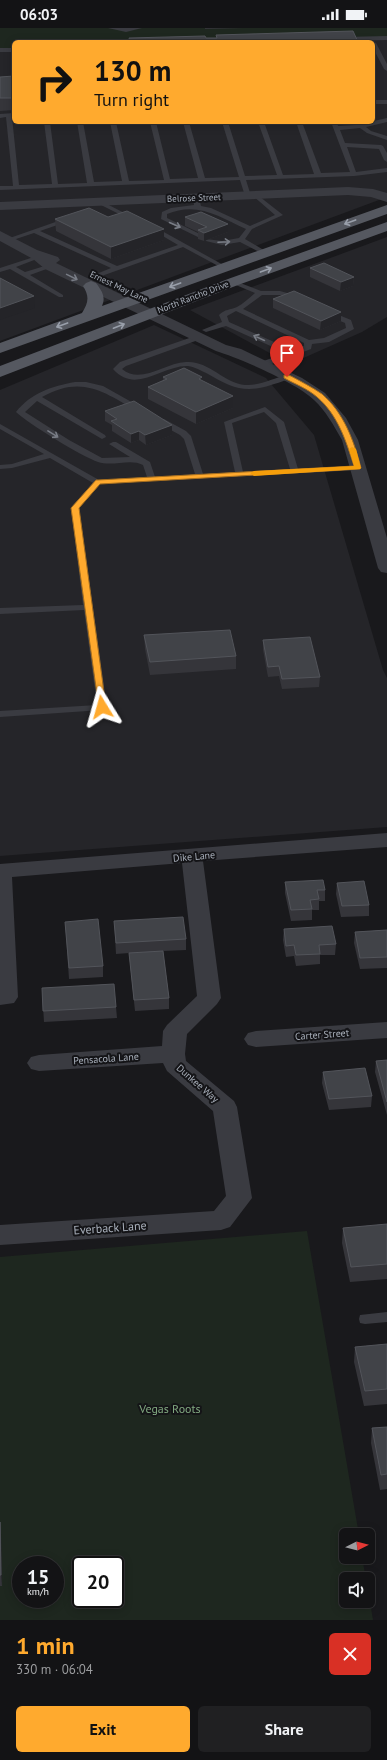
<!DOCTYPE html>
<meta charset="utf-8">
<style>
body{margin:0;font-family:"PT Sans",sans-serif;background:#202022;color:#f1f3f6;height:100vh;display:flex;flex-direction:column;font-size:15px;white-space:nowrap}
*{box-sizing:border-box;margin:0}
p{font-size:13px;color:#9d9ea0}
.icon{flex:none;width:22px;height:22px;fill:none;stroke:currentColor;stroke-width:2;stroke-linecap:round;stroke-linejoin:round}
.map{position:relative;height:1592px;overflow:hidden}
.sheet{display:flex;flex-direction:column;background:#131315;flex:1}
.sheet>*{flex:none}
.banner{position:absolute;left:12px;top:12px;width:363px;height:84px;border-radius:6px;box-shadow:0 2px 10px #0003,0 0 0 1px #323234;background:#ffaa2e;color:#111;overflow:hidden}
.needle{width:26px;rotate:84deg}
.controls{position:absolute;left:339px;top:1500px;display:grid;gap:8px}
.controls a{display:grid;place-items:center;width:36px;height:36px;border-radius:6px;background:#131315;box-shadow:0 2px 10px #0003,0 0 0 1px #323234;font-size:20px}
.speed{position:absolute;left:12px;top:1528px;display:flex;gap:8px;font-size:20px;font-weight:700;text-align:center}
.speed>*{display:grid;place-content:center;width:52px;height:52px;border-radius:50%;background:#131315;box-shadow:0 2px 10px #0003,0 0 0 1px #323234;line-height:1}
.speed small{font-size:10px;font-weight:400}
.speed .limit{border:2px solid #111;border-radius:6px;background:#fff;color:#111}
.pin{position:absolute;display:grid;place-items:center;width:34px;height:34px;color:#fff;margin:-41px -17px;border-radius:50% 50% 50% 0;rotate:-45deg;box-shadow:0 0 4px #0007}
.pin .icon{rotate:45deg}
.me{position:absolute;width:44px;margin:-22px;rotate:352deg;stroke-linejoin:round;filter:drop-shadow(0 0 3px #0008)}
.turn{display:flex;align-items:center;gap:14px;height:84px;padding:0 16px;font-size:18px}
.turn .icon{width:52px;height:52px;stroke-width:2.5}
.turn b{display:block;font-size:28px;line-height:34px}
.round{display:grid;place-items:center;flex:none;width:42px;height:42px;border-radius:6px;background:#202022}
.summary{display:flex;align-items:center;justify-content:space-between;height:68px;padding:0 16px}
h1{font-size:24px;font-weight:700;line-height:30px;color:#ffaa2e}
.primary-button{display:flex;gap:8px;margin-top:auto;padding:8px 16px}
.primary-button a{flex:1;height:46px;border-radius:6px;background:#ffaa2e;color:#111;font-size:16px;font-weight:700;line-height:46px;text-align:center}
.primary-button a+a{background:#202022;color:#f1f3f6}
.status{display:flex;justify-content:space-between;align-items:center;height:28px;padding:0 20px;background:#131315;direction:ltr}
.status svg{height:11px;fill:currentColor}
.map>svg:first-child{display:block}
.built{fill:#252529}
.green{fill:#1e271f;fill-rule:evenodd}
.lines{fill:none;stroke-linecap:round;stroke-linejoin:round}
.lane{fill:#3a3b41;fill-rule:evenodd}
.street{fill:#3a3b41;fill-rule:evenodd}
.primary{fill:#555860;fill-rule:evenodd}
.wall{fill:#35353a}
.shaded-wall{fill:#242428}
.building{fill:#414348;stroke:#52545a}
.oneway{stroke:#999faa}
.oneway2{stroke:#787c85}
.route{fill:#ffaa2e;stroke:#a66e1e}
.slow{fill:#f59e0b}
.labels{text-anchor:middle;stroke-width:4;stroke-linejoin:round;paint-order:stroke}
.far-street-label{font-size:9px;fill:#aab1bc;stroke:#141417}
.street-label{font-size:10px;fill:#aab1bc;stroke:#141417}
.near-street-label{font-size:12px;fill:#aab1bc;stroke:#141417}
.near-park-label{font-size:12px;fill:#81a880;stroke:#141417}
</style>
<div class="status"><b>06:03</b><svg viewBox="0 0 49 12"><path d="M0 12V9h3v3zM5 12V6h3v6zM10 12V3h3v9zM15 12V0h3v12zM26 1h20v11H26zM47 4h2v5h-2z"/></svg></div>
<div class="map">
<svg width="387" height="1592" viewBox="0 0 387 1592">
<rect width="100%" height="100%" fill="#19191c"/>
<!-- built -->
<path class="built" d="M387,11V169L0,313V23H14V94H373V14H288Z
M387,209V289L362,304L290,336L190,282Z
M154,297L266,350L314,407L383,642L387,650V799L0,828V362Z"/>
<!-- green -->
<path class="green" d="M0,0H387V11L288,14H14V23H0Z
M307,1203L359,1507H346V1529H362L366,1551H346V1573H368V1562L373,1592H0V1229ZM21,1537H55V1571H21ZM81,1537H115V1571H81Z"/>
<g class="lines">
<!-- lane -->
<path class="lane" d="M108,0H142L126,4Z
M387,8V12L344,13L341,11L344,9Z
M373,13L376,15L387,36V43L384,41L373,20V14H371Z
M0,20H14V24H0Z
M373,72H387V76H373Z
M14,85V89H12L19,157L52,156L44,94H50L58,156L87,155L77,94H83L94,154L122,153L110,94H116L129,153L164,152L150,94H156L170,151L198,150L183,94H189L205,150L239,149L222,94H228L245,148L277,147L258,94H264L283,147L314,146L296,94H302L321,145L350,144L331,94H337L338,98L356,97L387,90V94L366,99L371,103L387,108V112L367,105L360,100L340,102L345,115L381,117L383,118L387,125V134L384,132L379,121L347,119L356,144L387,140V144L354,148L246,152L251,168L248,170L245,168L240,152L0,162V158H13L6,89L0,90V86Z
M255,165L283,187L252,201L245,211L267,224V226H263L240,214L222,217L206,213V211L222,213L239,210L246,201C220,189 197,173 167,186V190L204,208L205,209L202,211L161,191L162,184L171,180L194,177L193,170L196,168L199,170L201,178L211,180L250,198L275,187L253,168V166Z
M97,173H101L136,191L131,192L97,175Z
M67,190L70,192L69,193L40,203L117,238L178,217L151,201L150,200L153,198L227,239L222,240L183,219L96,250L94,249V247L111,240L34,205L7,214L4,212Z
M37,228L42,229L16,239L25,244L48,237H52V239L30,247L63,267V269H59L10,241L0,244V240Z
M231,253H235L261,263H280L301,269V271L299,272L280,267H262L243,281L309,312L324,310L346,300L345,295L326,287L325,285L329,283L351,292L354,301L329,314L312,316L311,321L264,339H258V335L286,325L226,298L206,304L202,302L222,294L219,287C225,281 230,282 237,279C243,276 249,270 255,265L231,255ZM236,283L304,315V318L292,322L229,294L227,288Z
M198,307H201V311L126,338L122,341C141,357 164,335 186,334C208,332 224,355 245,357C260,358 273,350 287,347L291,349C286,353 277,355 271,357C244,366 231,359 208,346C202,343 195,339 188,338C162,337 136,367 113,341L120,334Z
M75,354H86L103,358L144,381L143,383H137C103,363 81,347 42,369L105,407L106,409L102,411L37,373L25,384L69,412L102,430L130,429L109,416L113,414H116L150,434L155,449L195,446L184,411L180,407L158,395V391H164L186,403L191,408L203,446L235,444L224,394L265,379L284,394L298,441L358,438L362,440L358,442L100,456L79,480L107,679L102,682L0,689V683L97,677L84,582L0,586V580L83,577L71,480L93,455L50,430L12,440L0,441V437L12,436L44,426L0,401V396L99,452L147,449L143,437C130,430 113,439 98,434C83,429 27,395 16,384C31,365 52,358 75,354ZM264,384L276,395L290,441L243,444L232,395Z
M387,1284V1294L365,1296L360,1295L359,1291L360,1287Z"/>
<!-- street -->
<path class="street" d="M348,159L373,161L387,165V174L371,169L348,167L0,182V174Z
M0,203L37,222L58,229L60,232L56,235L226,317L241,321L302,350L325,365L346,390L358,412L387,510V545L381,544L378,540L342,412C334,398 326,383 314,372C297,355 239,330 216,323L45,241L33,231L0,213Z
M387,805V819L203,833L221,970L217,976L187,1006L185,1026L186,1033L234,1073L237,1079L252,1170L230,1199L221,1202L0,1217V1197L214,1183L226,1168L213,1083L167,1043L163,1035L39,1043L31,1041L27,1035L31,1029L39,1027L162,1018L163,1003L167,997L197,968L182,835L12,849L18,969L14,975L0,977V836Z
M387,994V1010L256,1019L248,1017L244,1011L248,1005L256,1003Z"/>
<!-- primary -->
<path class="primary" d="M387,177V186L0,325V315L82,285C88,275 90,269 83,258L86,255L91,253L96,255C102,263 106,269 102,278Z
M387,194V203L238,257L0,349V338L228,251Z"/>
</g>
<!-- wall -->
<path class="wall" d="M205,0H244L205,1Z
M14,48V82L0,83V49Z
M108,189L164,212L111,231L56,203L55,191Z
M185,189L228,196V204L204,213L198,211V204L185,198Z
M310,240L354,249L353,258L340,263L310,249Z
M273,271L341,293L320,302L273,280Z
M163,349L233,380L196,396L148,371V359L163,352Z
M105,383L172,407L146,417L139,412L131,415L112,403V397L105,393Z
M144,607L236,628V641L150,647L145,621Z
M263,612L320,649L319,659L282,661L279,648L268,649L263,622Z
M285,854L325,862V873H319V882H312V892L291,893L285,865Z
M337,855L369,877V888L341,889L336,866Z
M114,893L186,911V922L163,923L169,970V981L135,983L130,936L129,925L116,926Z
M65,894L103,938V949L69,951Z
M284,901L336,916L335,927H320V936L296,938L294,928L286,929L283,912Z
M387,902V940L360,941L354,915L355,904Z
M42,960L116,979L117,990L44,994Z
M387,1032V1087L375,1044L376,1033Z
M323,1044L372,1068L371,1079L329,1082L322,1055Z
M387,1196V1251L350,1254L342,1215L343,1200Z
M387,1316V1376L364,1378L354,1334L355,1319Z
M387,1399V1461L380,1462L371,1415L372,1400Z
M0,1494L1,1506L2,1558H0Z"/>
<!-- shaded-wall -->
<path class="shaded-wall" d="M228,196V204L204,213V205Z
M164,201V212L111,231V219Z
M354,249L353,258L340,263L341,254Z
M34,268L35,280L0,292V280Z
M341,284V293L320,302L321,293Z
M233,368V380L196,396V384Z
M172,397V407L146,417L145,407Z
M139,403V412L131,415V406Z
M0,1494L1,1506L2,1558L1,1547Z"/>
<!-- building -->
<path class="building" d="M353,3L358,14H130L129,10L205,8L206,10H217L216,7Z
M14,48V70H0V49Z
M89,180L108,189L127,183L164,201L111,219L55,191Z
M201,184L228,196L204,205L198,202L207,199L185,189Z
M324,235L354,249L341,254L310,240Z
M0,250L34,268L0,280Z
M294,263L341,284L321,293L273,271Z
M184,340L202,349L199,351L233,368L196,384L148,359L167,351L163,349Z
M134,373L172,397L145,407L139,403L131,406L111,393L117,391L105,383Z
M230,602L236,628L150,634L144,607Z
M310,609L320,649L282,651L279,638L268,639L263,612Z
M323,852L325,862H317L319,871L310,872L312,881L291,882L285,854Z
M364,853L369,877L342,878L337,855Z
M183,889L186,911L116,915L114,893Z
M98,891L103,938L69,940L65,894Z
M332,898L336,916L319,917L320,926L296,927L294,917L286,918L284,901Z
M387,902V929L360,930L355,904Z
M163,923L169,970L134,972L129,925Z
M114,956L116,979L43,983L42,960Z
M387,1032V1074L376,1033Z
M365,1040L372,1068L329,1071L323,1044Z
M387,1196V1236L351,1239L343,1200Z
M387,1316V1361L365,1363L355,1319Z
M387,1399V1446L381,1447L372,1400Z
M0,1494L1,1547H0Z"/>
<!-- one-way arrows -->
<defs><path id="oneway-shaft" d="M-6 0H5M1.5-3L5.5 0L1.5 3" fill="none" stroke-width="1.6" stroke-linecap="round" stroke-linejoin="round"/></defs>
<g class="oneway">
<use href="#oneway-shaft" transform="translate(350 194) rotate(160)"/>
<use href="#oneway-shaft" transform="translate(266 242) rotate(-20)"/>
<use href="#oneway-shaft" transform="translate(175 257) rotate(160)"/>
<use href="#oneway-shaft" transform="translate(62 297) rotate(160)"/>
<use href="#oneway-shaft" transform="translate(119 298) rotate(-21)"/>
</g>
<g class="oneway2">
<use href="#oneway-shaft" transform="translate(175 197) rotate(24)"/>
<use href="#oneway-shaft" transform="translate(224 214) rotate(-3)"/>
<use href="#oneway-shaft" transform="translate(72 249) rotate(26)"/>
<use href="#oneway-shaft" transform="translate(259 310) rotate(-155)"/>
<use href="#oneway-shaft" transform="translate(53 406) rotate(32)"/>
</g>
<!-- route -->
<path class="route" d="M284,347H289C300,353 312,359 322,366C344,385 354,413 361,440L360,441L100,456L79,480L106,679L102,681H99L71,480L96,452H98L354,438C346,413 338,387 317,369C308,361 295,356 284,350Z"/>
<!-- slow -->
<path class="slow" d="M352,419L356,421L361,440L360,441L254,448L250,445L254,443L354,438L349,421Z"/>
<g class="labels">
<!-- far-street labels -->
<g class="far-street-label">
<text transform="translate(194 170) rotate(-2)" y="3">Belrose Street</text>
<text transform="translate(119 259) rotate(25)" y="3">Ernest May Lane</text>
<text transform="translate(193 269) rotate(-21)" y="3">North Rancho Drive</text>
</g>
<!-- street labels -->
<g class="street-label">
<text transform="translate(194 828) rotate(-5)" y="4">Dike Lane</text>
<text transform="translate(322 1006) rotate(-4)" y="4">Carter Street</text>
<text transform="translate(106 1030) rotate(-4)" y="4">Pensacola Lane</text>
<text transform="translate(198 1055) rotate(41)" y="4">Dunkee Way</text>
</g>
<!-- near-street labels -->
<g class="near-street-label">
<text transform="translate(110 1200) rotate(-4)" y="4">Everback Lane</text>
</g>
<!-- near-park labels -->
<g class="near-park-label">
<text x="170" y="1385">Vegas Roots</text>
</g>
</g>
</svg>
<div class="controls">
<a><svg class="needle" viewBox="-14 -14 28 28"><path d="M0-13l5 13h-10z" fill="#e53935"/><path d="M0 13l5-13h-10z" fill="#9d9ea0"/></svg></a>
<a><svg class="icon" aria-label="sound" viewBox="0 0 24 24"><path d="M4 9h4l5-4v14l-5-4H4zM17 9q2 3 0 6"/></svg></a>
</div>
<div class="speed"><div>15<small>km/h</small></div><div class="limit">20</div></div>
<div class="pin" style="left:287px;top:349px;background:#d93025"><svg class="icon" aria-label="arrive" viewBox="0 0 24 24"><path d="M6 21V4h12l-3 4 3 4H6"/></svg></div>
<svg class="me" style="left:102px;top:679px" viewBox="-20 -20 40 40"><path d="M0-17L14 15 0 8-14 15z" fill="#ffaa2e" stroke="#fff" stroke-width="4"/></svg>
<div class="banner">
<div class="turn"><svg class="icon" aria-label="right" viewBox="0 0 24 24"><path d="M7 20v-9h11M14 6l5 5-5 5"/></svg><div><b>130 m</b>Turn right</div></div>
</div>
</div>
<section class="sheet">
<div class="summary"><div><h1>1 min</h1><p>330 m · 06:04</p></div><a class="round" style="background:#d93025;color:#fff"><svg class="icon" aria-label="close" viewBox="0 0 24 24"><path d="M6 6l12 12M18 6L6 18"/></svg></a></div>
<div class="primary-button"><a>Exit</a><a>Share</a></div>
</section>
